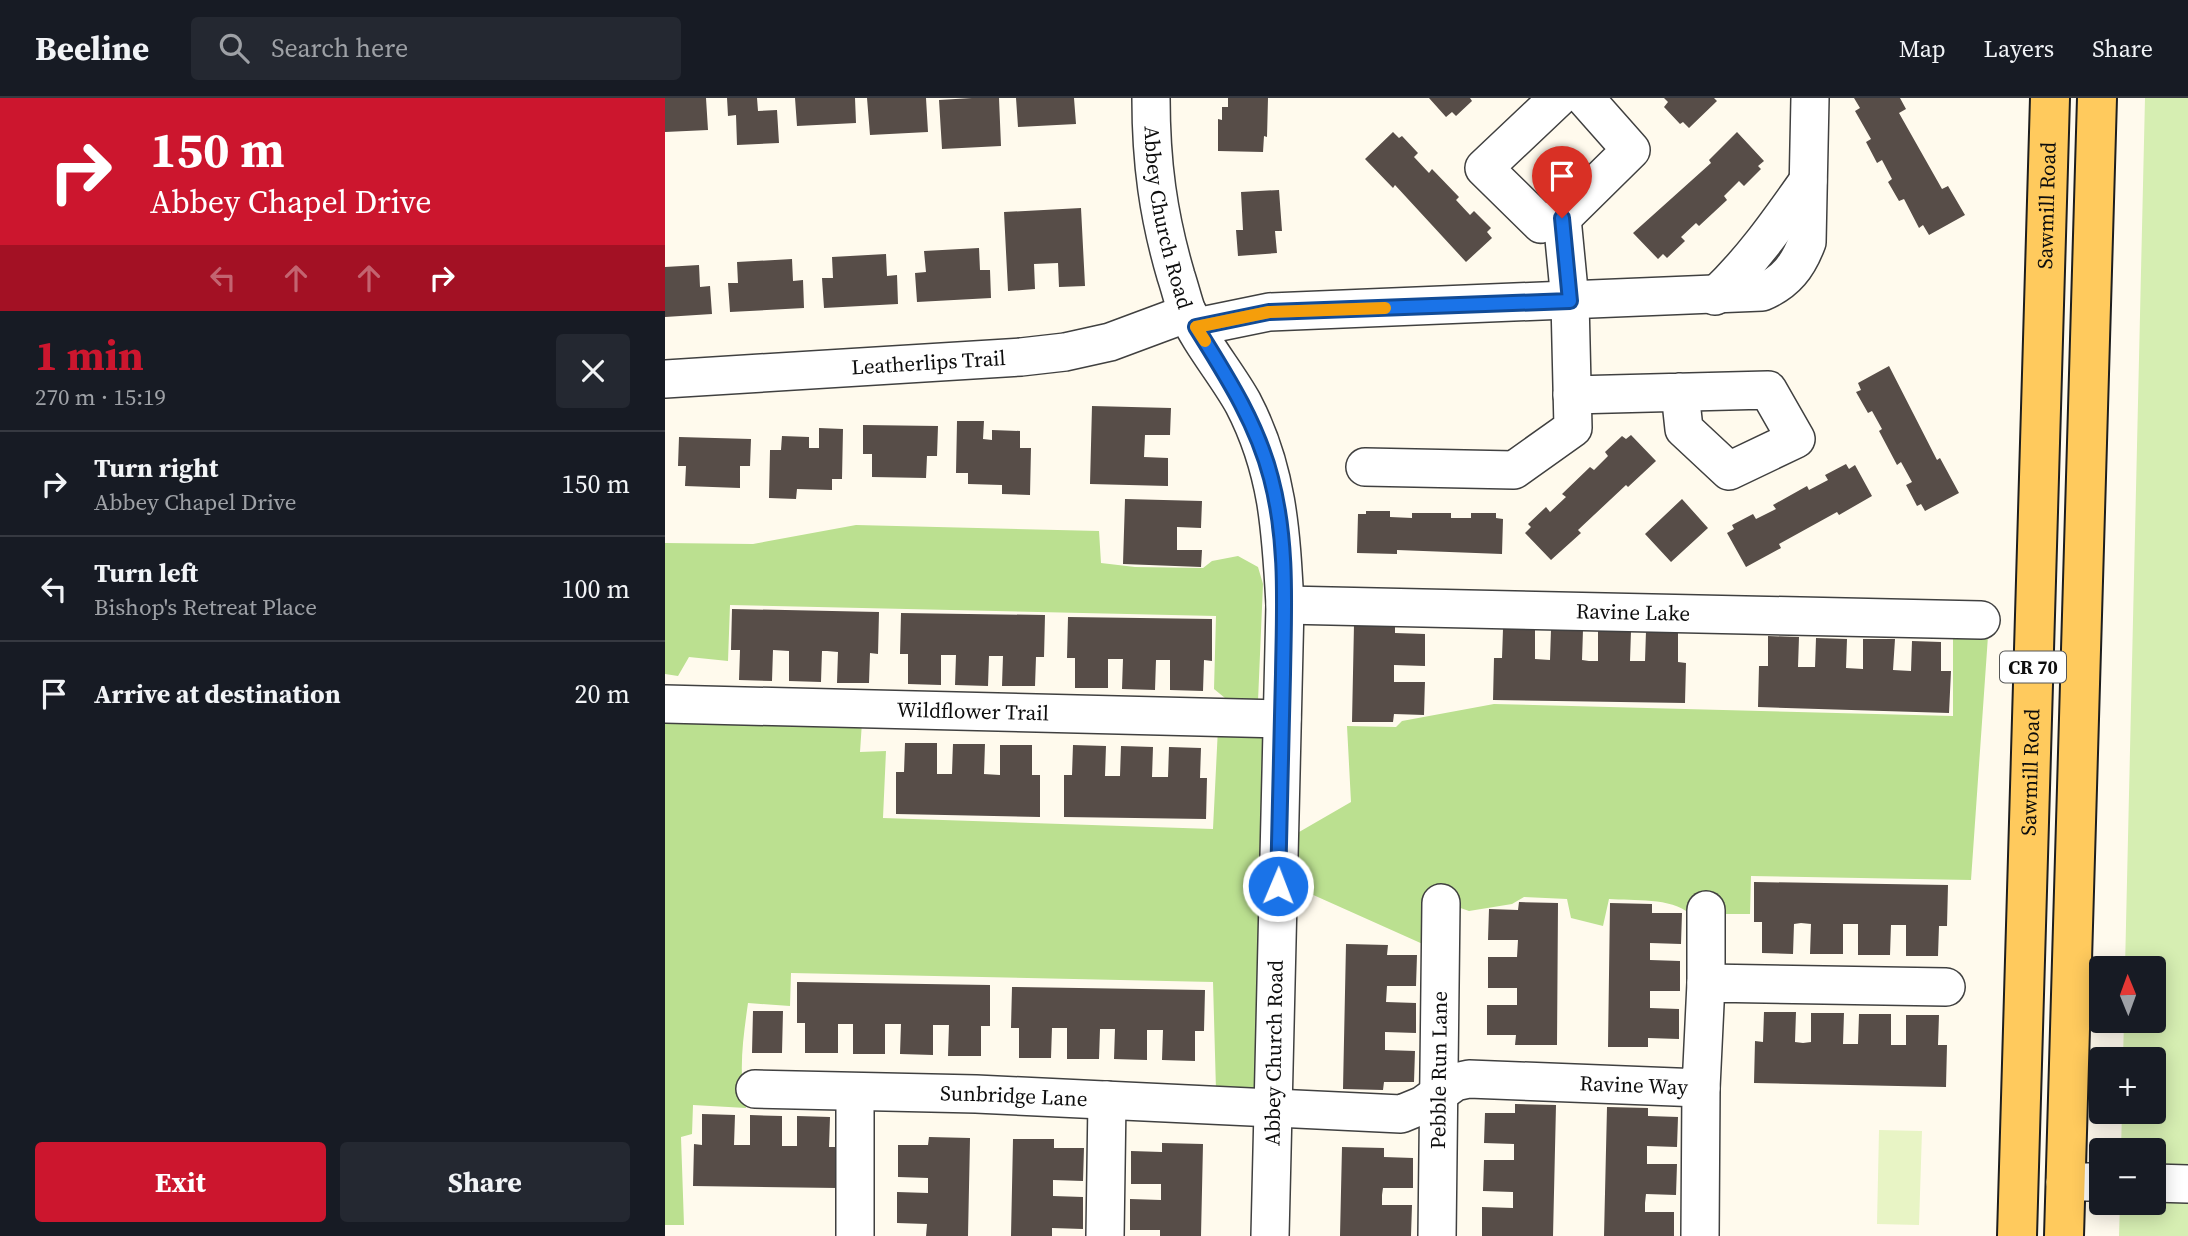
<!DOCTYPE html>
<meta charset="utf-8">
<style>
body{margin:0;font-family:"Source Serif 4",serif;background:#242831;color:#f1f3f6;height:100vh;display:flex;flex-direction:column;font-size:26px;white-space:nowrap}
*{box-sizing:border-box;margin:0}
p{font-size:23px;color:#9ea1a6}
.icon{flex:none;width:38px;height:38px;fill:none;stroke:currentColor;stroke-width:2;stroke-linecap:round;stroke-linejoin:round}
.map{position:relative;flex:1;overflow:hidden}
.panel{display:flex;flex-direction:column;background:#171b24;width:665px}
.panel>*{flex:none}
.hud{background:#cc162e;color:#fff;overflow:hidden}
.needle{width:46px;rotate:359deg}
.fabs{position:absolute;left:1424px;top:858px;display:grid;gap:14px}
.fabs a{display:grid;place-items:center;width:77px;height:77px;border-radius:7px;background:#171b24;box-shadow:0 4px 18px #0003;font-size:35px}
.pin{position:absolute;display:grid;place-items:center;width:60px;height:60px;color:#fff;margin:-72px -30px;border-radius:50% 50% 50% 0;rotate:-45deg;box-shadow:0 0 7px #0007}
.pin .icon{rotate:45deg}
.me{position:absolute;width:77px;margin:-38px;rotate:1deg;stroke-linejoin:round;filter:drop-shadow(0 0 5px #0008)}
.turn{display:flex;align-items:center;gap:24px;height:147px;padding:0 35px;font-size:32px}
.turn .icon{width:91px;height:91px;stroke-width:2.5}
.turn b{display:block;font-size:49px;line-height:60px}
.lanes{display:flex;align-items:center;height:66px;padding:0 35px;background:#0003;justify-content:center;gap:35px;direction:ltr}
.lanes .off{opacity:.35}
.round{display:grid;place-items:center;flex:none;width:74px;height:74px;border-radius:7px;background:#242831}
.head{display:flex;align-items:center;justify-content:space-between;height:119px;padding:0 35px}
h1{font-size:42px;font-weight:700;line-height:52px;color:#cc162e}
.action{display:flex;gap:14px;margin-top:auto;padding:14px 35px}
.action a{flex:1;height:80px;border-radius:7px;background:#cc162e;color:#fff;font-size:28px;font-weight:700;line-height:80px;text-align:center}
.action a+a{background:#242831;color:#f1f3f6}
ul{padding:0;list-style:none}
li{display:flex;align-items:center;gap:21px;height:105px;padding:0 35px;border-top:2px solid #363941}
li div{flex:1}
li b{display:block;font-size:26px}
li em{font-style:normal}
header{display:flex;align-items:center;gap:42px;box-sizing:border-box;height:98px;padding:0 35px;background:#171b24;border-bottom:2px solid #363941}
header strong{font-size:33px}
nav{display:flex;gap:38px;margin-inline-start:auto;font-size:24px}
.search{width:490px;height:63px;background:#242831;display:flex;align-items:center;gap:18px;box-sizing:border-box;padding:0 24px;border-radius:7px;color:#9ea1a6;font-size:26px}
main{display:flex;flex:1;min-height:0}
.map>svg:first-child{display:block}
.green{fill:#d6eeb2}
.forest{fill:#bbe090}
.pitch{fill:#e8f4c5}
.building{fill:#574d48}
.lines{fill:none;stroke-linecap:round;stroke-linejoin:round}
.minor-casing{stroke:#404040;stroke-width:40}
.major-casing{stroke:#1e1e1e;stroke-width:42}
.minor{stroke:#fff;stroke-width:37}
.major{stroke:#ffca5d;stroke-width:38}
.route-casing{stroke:#114b97;stroke-width:18}
.route{stroke:#1a73e8;stroke-width:12}
.slow{stroke:#f59e0b;stroke-width:12}
.labels{text-anchor:middle;stroke-width:7;stroke-linejoin:round;paint-order:stroke}
.shield{fill:#fff;stroke:#565656;stroke-width:2}
.shield-label{font-size:19px;font-weight:bold;fill:#0d0d0d}
.street-label{font-size:21px;fill:#0d0d0d;stroke:#fff}
</style>
<header>
<strong>Beeline</strong>
<div class="search"><svg class="icon" aria-label="search" viewBox="0 0 24 24"><circle cx="10" cy="10" r="6"/><path d="M15 15l6 6"/></svg>Search here</div>
<nav><a>Map</a><a>Layers</a><a>Share</a></nav>
</header>
<main>
<section class="panel">
<div class="hud">
<div class="turn"><svg class="icon" aria-label="right" viewBox="0 0 24 24"><path d="M7 20v-9h11M14 6l5 5-5 5"/></svg><div><b>150 m</b>Abbey Chapel Drive</div></div>
<div class="lanes"><svg class="icon off" aria-label="left" viewBox="0 0 24 24"><path d="M17 20v-9H6M10 6l-5 5 5 5"/></svg><svg class="icon off" aria-label="ahead" viewBox="0 0 24 24"><path d="M12 20V5M6 11l6-6 6 6"/></svg><svg class="icon off" aria-label="ahead" viewBox="0 0 24 24"><path d="M12 20V5M6 11l6-6 6 6"/></svg><svg class="icon" aria-label="right" viewBox="0 0 24 24"><path d="M7 20v-9h11M14 6l5 5-5 5"/></svg></div>
</div>
<div class="head"><div><h1>1 min</h1><p>270 m · 15:19</p></div><a class="round"><svg class="icon" aria-label="close" viewBox="0 0 24 24"><path d="M6 6l12 12M18 6L6 18"/></svg></a></div>
<ul>
<li><svg class="icon" aria-label="right" viewBox="0 0 24 24"><path d="M7 20v-9h11M14 6l5 5-5 5"/></svg><div><b>Turn right</b><p>Abbey Chapel Drive</p></div><em>150 m</em></li>
<li><svg class="icon" aria-label="left" viewBox="0 0 24 24"><path d="M17 20v-9H6M10 6l-5 5 5 5"/></svg><div><b>Turn left</b><p>Bishop's Retreat Place</p></div><em>100 m</em></li>
<li><svg class="icon" aria-label="arrive" viewBox="0 0 24 24"><path d="M6 21V4h12l-3 4 3 4H6"/></svg><div><b>Arrive at destination</b></div><em>20 m</em></li>
</ul>
<div class="action"><a>Exit</a><a>Share</a></div>
</section>
<div class="map">
<svg width="1523" height="1138" viewBox="0 0 1523 1138">
<rect width="100%" height="100%" fill="#fffaed"/>
<!-- green -->
<path class="green" d="M1480,0H1523V1138H1454L1455,1104H1489V1052H1456L1457,1013H1489V961H1458L1459,922H1489V870H1460Z"/>
<!-- forest -->
<path class="forest" d="M191,427L434,433L436,465L470,469L538,470L547,463L573,458L593,469L598,486L593,603L560,600L549,591L551,518L65,507L63,563L24,559L13,578L0,576V445L88,446Z
M1288,538H1323L1306,782L1086,778L1085,816H1059L1057,802L1031,801L1025,816C1006,799 968,803 944,801L938,828L906,820L902,801L859,799L847,806L804,813L770,801L760,847L626,787L622,741L686,704L682,628L731,629L737,623L829,606L1288,618Z
M0,620L197,624L195,654L221,653L218,720L548,731L553,630L603,632L594,995L551,992L548,884L126,875L125,908L83,905C78,941 73,974 81,1010L28,1007L27,1036L16,1039L19,1127H0Z"/>
<!-- pitch -->
<path class="pitch" d="M1214,1032L1257,1033L1254,1127L1212,1126Z"/>
<!-- building -->
<path class="building" d="M0,0H41L43,32L0,34Z
M62,0H92L93,13L112,12L114,45L72,47L71,17L63,18Z
M130,0H190L191,25L132,28Z
M202,0H261L263,34L205,37Z
M307,0H334L336,48L277,51L274,2Z
M351,0H409L411,26L353,29Z
M563,0H603L602,39L599,38L598,54L553,53V21L557,22V9H563Z
M764,0H805L807,3L791,18L787,14L781,19Z
M999,0H1049L1052,3L1024,30L1018,24L1015,26L999,9L1003,4Z
M1189,0H1235L1241,11L1234,15L1277,91L1283,88L1300,117L1264,137L1258,127L1254,130L1239,101L1234,103L1223,84L1227,81L1217,62L1212,65L1201,44L1206,41L1190,13L1195,10Z
M728,34L734,40L737,38L753,55L749,59L764,75L767,71L794,99L791,102L805,117L809,113L826,130L822,134L827,140L801,164L730,87L728,90L700,61Z
M1072,34L1099,63L1093,68L1096,71L1079,88L1074,83L1059,98L1062,102L1034,128L1031,125L1016,139L1020,143L1002,160L998,156L993,161L968,135L1046,65L1044,62Z
M614,92L617,133H610L612,155L573,158L571,132H578L576,94Z
M416,110L420,188L394,189L393,165L369,166L370,191L343,193L339,114Z
M314,150L315,172H325L326,200L252,204L250,175L261,174L259,153Z
M221,156L222,178L232,177L233,206L159,210L157,180H168L167,159Z
M127,161L128,183L138,182L139,210L65,214L63,185H73L72,164Z
M34,167L35,189L45,188L47,216L0,219V169Z
M1224,268L1272,362L1275,360L1294,395L1260,413L1256,406L1252,408L1241,387L1247,384L1236,364L1232,367L1214,333L1217,331L1207,313L1203,315L1191,294L1196,292L1193,285Z
M427,308L506,310L505,337H480L479,359L503,360V388L425,386Z
M292,323H319L318,341L327,342V332L355,333V350H366L365,397L337,396V387L303,386V375H291Z
M198,327L273,328L272,358H262L261,380L207,379V356H198Z
M154,330L178,331L177,381H167V392L132,391L131,401L104,400L105,352H116L117,338L144,339V350H154Z
M966,337L991,363L963,389L961,387L913,432L916,435L886,462L860,435L866,429L863,426L881,409L885,414L901,399L897,396L925,369L929,372L943,358L940,354L957,338L961,341Z
M14,339L86,341L85,368H75V390L20,388L21,368H13Z
M1181,366L1184,371L1190,367L1207,398L1174,417L1172,414L1114,446L1116,450L1081,469L1062,435L1069,431L1067,427L1088,416L1091,421L1111,411L1108,407L1142,388L1144,392L1163,382L1160,377Z
M460,401L537,403L536,430L512,429V452H537L536,469L458,466Z
M1017,401L1043,430L1006,464L980,436Z
M701,413H725V419L747,420V415H786V420H806V415H831V420L838,421L837,456L732,452V456L692,455L693,416H701Z
M67,511L214,514L213,556L205,555L204,585H172L173,554L162,553H157L156,584L124,583V553L108,552L107,583L74,582L75,552H66Z
M236,515L380,517L379,559H371L370,588H337L338,558H324L323,588L290,587L291,557H276V587L243,586V556H235Z
M403,519L547,521V563L539,562L538,593L505,592V562H491L490,592L457,591L458,561H443V590H410V560H402Z
M689,526L730,527V535L760,536V568L729,567V584H760L759,617L729,616L728,624H687Z
M838,531H870V561L885,562L886,532H918L917,562L924,563H933V533H966L965,563H980L981,533L1013,534V564L1021,565L1020,605L828,602L829,560H837Z
M1103,538L1134,539L1133,569H1150L1151,540L1182,541L1181,570L1198,571V541H1230L1228,572L1246,573L1247,543L1276,544V573H1286L1284,615L1093,609L1094,568H1103Z
M240,645H272V676H287L288,646H320L319,676L335,677V647H367V677H375V719L231,716V674H239Z
M408,647L441,648L440,678H455L456,648L488,649L487,679H503L504,649L536,650L535,680H542L541,721L399,719V677H407Z
M1089,784L1283,787L1282,828H1274L1273,858H1241V827H1226L1225,857H1193V826H1178V856H1145L1146,826L1136,825L1129,826L1128,856L1097,855V824H1089Z
M854,804L893,805L892,947H850L851,937H822V907H852V890H823V859H852L853,842H823L824,811L853,812Z
M945,805L987,806V815H1017L1016,846L985,845V862L1015,863V893H985V910L1014,911V941L983,940V949H943Z
M681,846L723,847L722,857H752L751,888H722L721,904L751,905V935L720,934V952L750,953L749,984H719L718,992L678,991Z
M132,884L325,887V928H316V958H283L284,927H268V957L235,956L236,926H220V956H188V926H173V955H140V925H132Z
M347,889L540,892L539,933H530V963L497,962L498,932H482V962L449,961L450,931H435L434,961H402V930H387L386,960H354V930H346Z
M88,913H118L117,955H87Z
M1099,914H1131L1130,944L1138,945L1146,944V915H1179L1178,946H1193L1194,916H1226V947H1241V917H1274L1273,947H1282L1281,989L1089,985L1090,943L1098,944Z
M850,1006L891,1007L888,1138H817V1109L848,1110V1094L818,1093L819,1062H849V1046L819,1045L820,1015H850Z
M942,1009L983,1010V1018L1013,1019L1012,1049L982,1048V1066H1012L1011,1097L981,1096L980,1105V1114H1009V1138H939Z
M37,1016L70,1017L69,1047H85V1017L117,1018V1048H132V1018L165,1019L164,1049H173L172,1090L28,1088L29,1046L37,1047Z
M264,1039L305,1040L303,1138H261L262,1126L232,1125V1094L263,1095V1080L233,1079V1047H263Z
M348,1041H389V1050H419L418,1083L388,1082V1098L418,1099V1131L387,1130V1138H346Z
M497,1045L538,1046L536,1138H495V1132H465V1101L496,1102V1086H466V1053L497,1054Z
M677,1049L719,1050V1059L748,1060V1090H718L717,1097V1107H747L746,1138H675Z"/>
<g class="lines">
<!-- minor casing -->
<g class="minor-casing">
<g id="minor">
<path id="s1" d="M486,0C486,64 493,117 511,178C515,190 518,203 522,214C534,243 562,276 578,305C613,372 616,433 620,507L605,1138"/>
<path d="M893,0L819,70L876,126L897,120L966,52L920,0"/>
<path d="M1050,198C1087,163 1114,124 1143,83"/>
<path d="M531,229L604,214L1097,194C1121,184 1133,168 1142,144L1145,0"/>
<path id="s2" d="M0,281L356,259L400,254L445,244L523,215"/>
<path d="M907,297L1103,292L1131,341L1064,373L1019,331L1015,294"/>
<path d="M700,369L849,372L908,330L905,203L897,120"/>
<path id="s3" d="M620,507L1316,522"/>
<path id="s4" d="M0,606L617,621"/>
<path d="M1041,885V812"/>
<path id="s5" d="M90,991L311,996L736,1016L758,1007L790,984L804,981L1036,990L1041,885L1281,889"/>
<path d="M1400,1084H1437"/>
<path d="M1489,1085L1523,1086"/>
<path d="M190,1138V994"/>
<path d="M440,1138L442,1002"/>
<path id="s6" d="M772,1138L776,805"/>
<path d="M1035,1138L1036,990"/>
</g>
</g>
<!-- major casing -->
<g class="major-casing">
<g id="major">
<path id="s7" d="M1352,1138L1385,0"/>
<path d="M1399,1138L1432,0"/>
</g>
</g>
<!-- minor -->
<use href="#minor" class="minor"/>
<!-- major -->
<use href="#major" class="major"/>
</g>
<g class="lines">
<!-- route casing -->
<g class="route-casing">
<path id="route" d="M613,788C614,718 616,647 618,576C619,510 623,444 606,380C592,325 561,277 531,229L604,214L905,203L897,120"/>
</g>
<!-- route -->
<use href="#route" class="route"/>
<!-- slow -->
<path class="slow" d="M540,243L531,229L604,214L720,210"/>
</g>
<g class="labels">
<!-- shield labels -->
<rect class="shield" x="1335" y="553.5" width="66" height="31" rx="5"/>
<g class="shield-label">
<text x="1368" y="576">CR 70</text>
</g>
<!-- street labels -->
<g class="street-label">
<text dy="7" stroke="none"><textPath href="#s7" startOffset="1031">Sawmill Road</textPath></text>
<text dy="7" stroke="none"><textPath href="#s1" startOffset="121">Abbey Church Road</textPath></text>
<text dy="7" stroke="none"><textPath href="#s2" startOffset="264">Leatherlips Trail</textPath></text>
<text dy="7" stroke="none"><textPath href="#s3" startOffset="348">Ravine Lake</textPath></text>
<text dy="7" stroke="none"><textPath href="#s4" startOffset="308">Wildflower Trail</textPath></text>
<text dy="7" stroke="none"><textPath href="#s7" startOffset="464">Sawmill Road</textPath></text>
<text transform="translate(609 955) rotate(-89)" y="7">Abbey Church Road</text>
<text dy="7" stroke="none"><textPath href="#s6" startOffset="166">Pebble Run Lane</textPath></text>
<text dy="7" stroke="none"><textPath href="#s5" startOffset="889">Ravine Way</textPath></text>
<text dy="7" stroke="none"><textPath href="#s5" startOffset="259">Sunbridge Lane</textPath></text>
</g>
</g>
</svg>
<div class="fabs">
<a><svg class="needle" viewBox="-14 -14 28 28"><path d="M0-13l5 13h-10z" fill="#e53935"/><path d="M0 13l5-13h-10z" fill="#9ea1a6"/></svg></a>
<a>+</a>
<a>−</a>
</div>
<div class="pin" style="left:897px;top:120px;background:#d93025"><svg class="icon" aria-label="arrive" viewBox="0 0 24 24"><path d="M6 21V4h12l-3 4 3 4H6"/></svg></div>
<svg class="me" style="left:613px;top:788px" viewBox="-20 -20 40 40"><circle r="17" fill="#1a73e8" stroke="#fff" stroke-width="3"/><path d="M0-11L8 9 0 5-8 9z" fill="#fff"/></svg>
</div>
</main>
